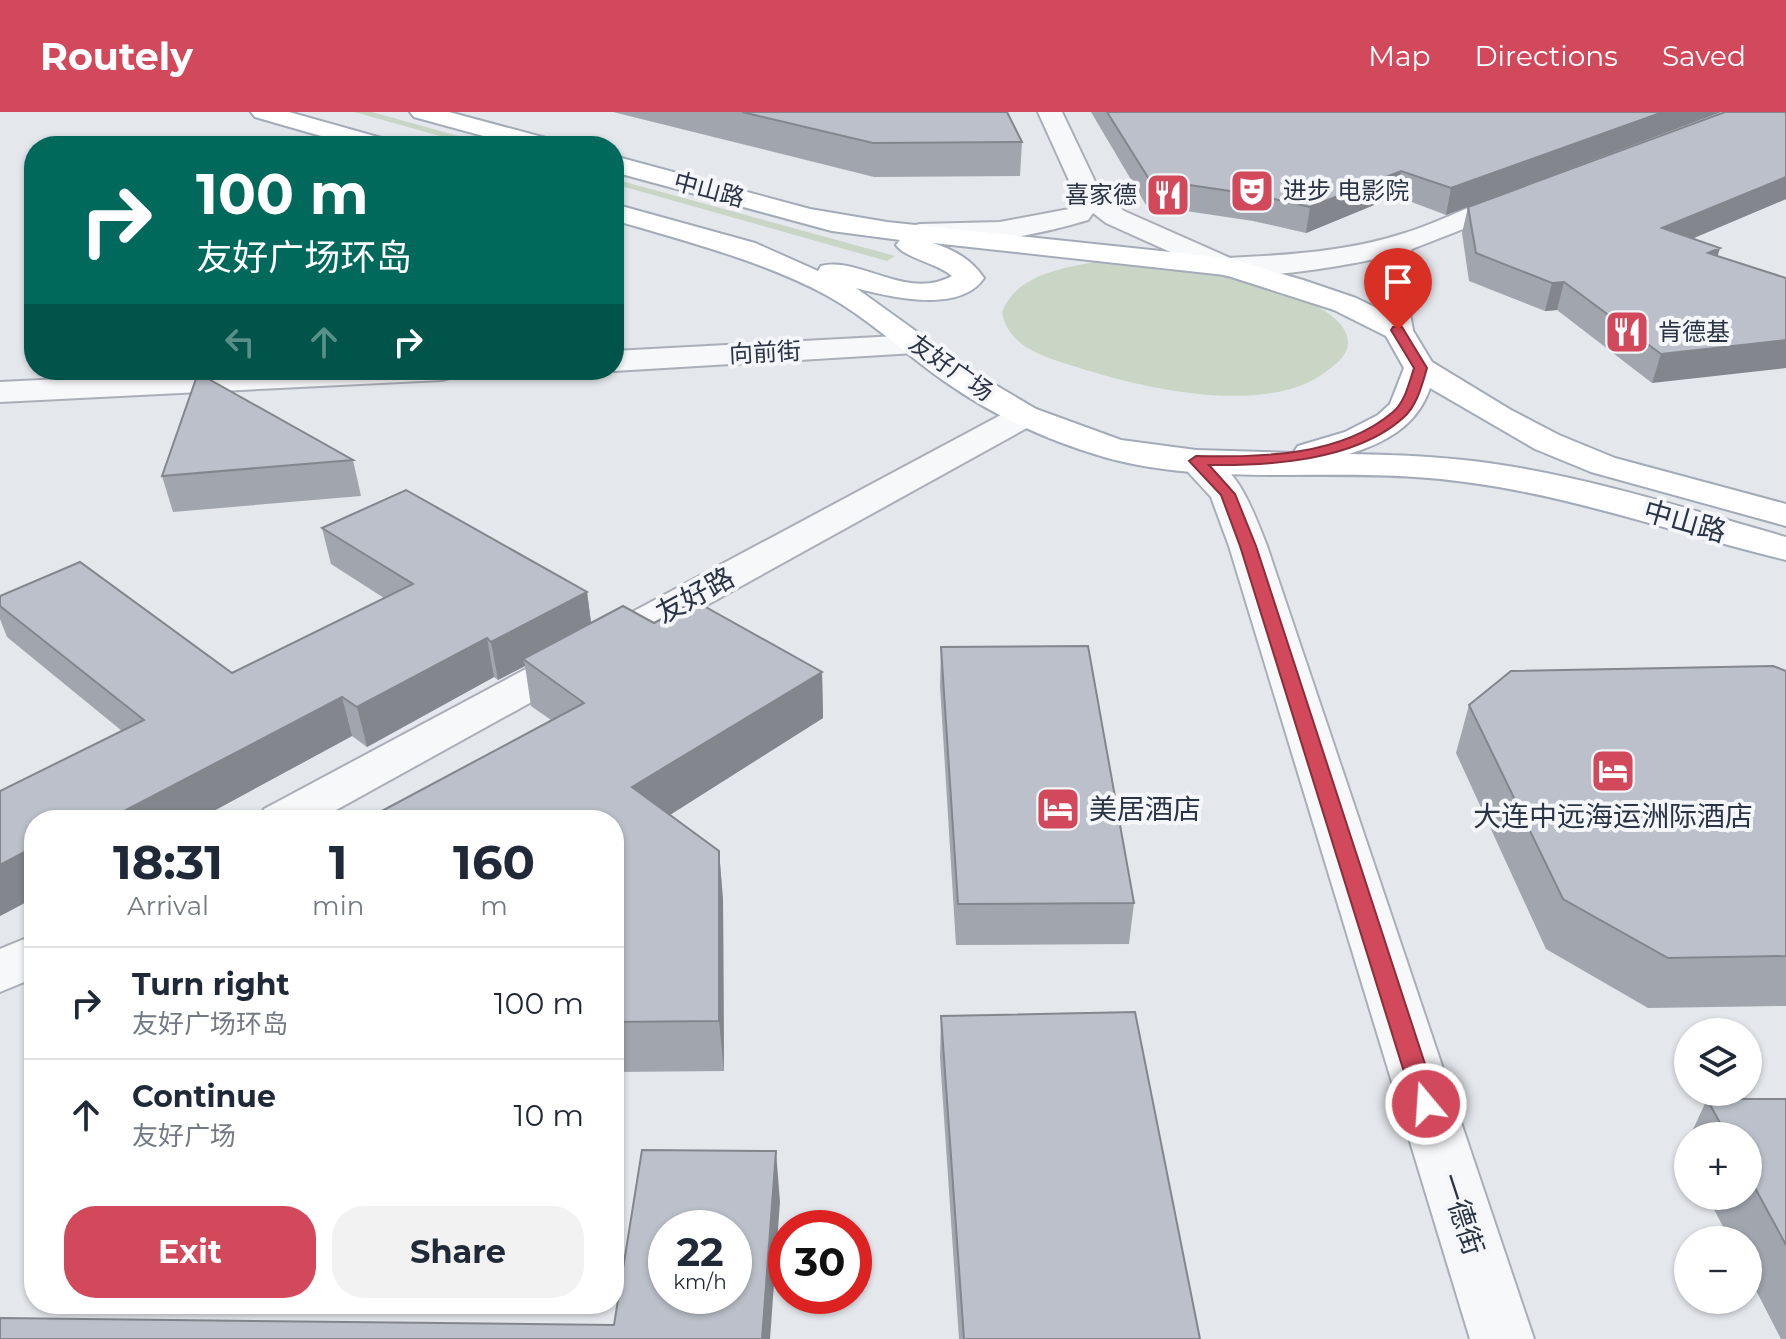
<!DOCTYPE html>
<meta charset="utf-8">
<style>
body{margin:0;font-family:Montserrat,"Noto Sans SC",sans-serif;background:#f2f2f3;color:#1f2937;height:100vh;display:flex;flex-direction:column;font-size:30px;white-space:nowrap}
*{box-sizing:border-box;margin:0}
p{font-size:26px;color:#747a83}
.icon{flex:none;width:44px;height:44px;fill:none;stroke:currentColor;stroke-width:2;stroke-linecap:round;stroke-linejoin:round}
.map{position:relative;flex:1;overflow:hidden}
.details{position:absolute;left:24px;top:698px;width:600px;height:504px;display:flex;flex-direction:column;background:#fff;border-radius:32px;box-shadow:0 2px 6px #0004}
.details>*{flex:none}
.top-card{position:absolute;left:24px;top:24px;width:600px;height:244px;border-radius:32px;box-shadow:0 2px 6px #0004;background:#00695c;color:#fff;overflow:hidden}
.buttons{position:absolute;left:1674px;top:906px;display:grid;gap:16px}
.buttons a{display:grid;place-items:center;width:88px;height:88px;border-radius:50%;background:#fff;box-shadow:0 2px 6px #0004;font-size:40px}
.speed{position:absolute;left:648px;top:1098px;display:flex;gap:16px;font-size:40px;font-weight:700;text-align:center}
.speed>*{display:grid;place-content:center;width:104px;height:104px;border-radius:50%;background:#fff;box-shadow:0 2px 6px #0004;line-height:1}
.speed small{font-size:20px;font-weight:400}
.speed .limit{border:12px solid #d22;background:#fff;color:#111}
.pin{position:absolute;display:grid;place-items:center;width:68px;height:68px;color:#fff;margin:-82px -34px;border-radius:50% 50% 50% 0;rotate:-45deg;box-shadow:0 0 8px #0007}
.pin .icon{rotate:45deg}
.me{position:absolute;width:88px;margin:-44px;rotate:342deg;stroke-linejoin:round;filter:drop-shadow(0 0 6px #0008)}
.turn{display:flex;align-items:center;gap:28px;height:168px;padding:0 40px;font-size:36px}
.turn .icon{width:104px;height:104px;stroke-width:2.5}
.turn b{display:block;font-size:56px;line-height:68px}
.lanes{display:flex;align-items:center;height:76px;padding:0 40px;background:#0003;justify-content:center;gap:40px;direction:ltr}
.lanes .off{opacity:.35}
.eta{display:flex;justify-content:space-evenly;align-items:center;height:136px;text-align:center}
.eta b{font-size:48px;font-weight:700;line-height:56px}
.button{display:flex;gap:16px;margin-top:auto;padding:16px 40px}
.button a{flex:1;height:92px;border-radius:32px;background:#d1495b;color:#fff;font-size:32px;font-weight:700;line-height:92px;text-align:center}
.button a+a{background:#f2f2f3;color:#1f2937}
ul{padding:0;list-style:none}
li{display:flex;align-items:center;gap:24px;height:112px;padding:0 40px;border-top:2px solid #e0e1e3}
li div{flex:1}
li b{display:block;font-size:30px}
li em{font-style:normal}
header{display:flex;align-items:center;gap:48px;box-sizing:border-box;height:112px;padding:0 40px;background:#d1495b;color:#fff}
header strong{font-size:38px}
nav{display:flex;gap:44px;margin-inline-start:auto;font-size:28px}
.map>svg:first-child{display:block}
.green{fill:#c9d6c5}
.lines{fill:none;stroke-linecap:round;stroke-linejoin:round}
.minor-casing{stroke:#a9aeb7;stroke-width:4}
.tertiary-casing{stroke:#a9aeb7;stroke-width:4}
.primary-casing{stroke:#a3abb8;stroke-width:4}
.minor{fill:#f7f8fa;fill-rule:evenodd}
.tertiary{fill:#f7f8fa;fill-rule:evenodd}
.primary{fill:#fff;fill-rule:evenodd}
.wall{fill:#a1a5ae}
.shaded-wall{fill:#83868d}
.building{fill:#bbc0ca;stroke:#83868d;stroke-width:2;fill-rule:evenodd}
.route{fill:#d1495b;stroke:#882f3b;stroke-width:2}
.labels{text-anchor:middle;stroke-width:8;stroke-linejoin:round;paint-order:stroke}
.far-street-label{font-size:24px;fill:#2b3445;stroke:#f4f6f9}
.far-poi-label{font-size:24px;fill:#2b3445;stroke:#f4f6f9;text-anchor:start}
.street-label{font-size:28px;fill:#2b3445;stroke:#f4f6f9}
.poi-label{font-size:28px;fill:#2b3445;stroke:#f4f6f9;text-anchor:start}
</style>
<header>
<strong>Routely</strong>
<nav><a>Map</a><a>Directions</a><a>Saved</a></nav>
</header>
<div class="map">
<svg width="1786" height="1227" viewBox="0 0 1786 1227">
<rect width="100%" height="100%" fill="#e4e7ec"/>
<!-- green -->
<path class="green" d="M354,0H372L494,34H476Z
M614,67L895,144L887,149L614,72Z
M1094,150C1138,150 1348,171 1348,231C1348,243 1335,253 1327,259C1269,305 1144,277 1080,256C1049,246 1008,237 1002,200C1017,163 1059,157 1094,150Z"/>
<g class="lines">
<!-- minor casing -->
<g class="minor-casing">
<path id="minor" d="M1038,0H1062L1100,80L1124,99L1237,149L1241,155L1237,161L1227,164L1217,161L1106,111L1093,101L1088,108C1037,123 963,139 910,126L906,120L910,114L920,112L1000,110L1069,97L1076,84Z
M1196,338C1237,349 1253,399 1267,434L1534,1227H1470L1229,434L1211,385L1178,349L1184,342Z"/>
</g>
<!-- tertiary casing -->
<g class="tertiary-casing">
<path id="tertiary" d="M1521,77L1530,79L1534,85L1530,91L1412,137L1406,153L1405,174L1413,218L1409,224L1398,227L1387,224C1373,204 1373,169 1380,146C1342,154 1253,170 1217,161L1213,155L1217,149L1227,146C1287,143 1347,140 1405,121C1444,109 1481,87 1521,77Z
M915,223L926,225L931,232L926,239L915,241L614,259L612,258L614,239Z
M247,258H458L453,265L442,268L0,290V270Z
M1024,294L1036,297L1041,304L1036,311L318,708H257L264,697L1012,297Z
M34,823V866L0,880V837Z"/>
</g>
<!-- primary casing -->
<g class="primary-casing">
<path id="primary" d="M251,0H289L392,29L395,34H356L255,5Z
M410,0H449L557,29L560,34H520L414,5Z
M614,44L810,97L887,110L1227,146L1303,168L1356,186L1409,212L1432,250L1511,298L1559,323L1615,346L1786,392V414L1591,360L1535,337L1430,276C1417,314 1385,331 1349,342C1402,343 1455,345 1508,354C1602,369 1694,399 1786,425V448C1662,418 1544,373 1415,365C1315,358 1202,373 1104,345C1049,329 994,304 947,271C906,243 870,207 826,183C763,149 682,128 614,108V92L755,131L818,159L821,154C859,144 907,189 952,164C937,151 905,146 896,133L900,128L832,119L614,60ZM933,131L1225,163L1334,198L1386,224L1404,256L1390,292L1378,303L1345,320L1298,334L1293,341L1196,338L1121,328L1036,297L970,258L856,176C890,185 960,202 984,166C971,147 954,138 933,131Z"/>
</g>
<!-- minor -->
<use href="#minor" class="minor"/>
<!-- tertiary -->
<use href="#tertiary" class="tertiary"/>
<!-- primary -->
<use href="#primary" class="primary"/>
</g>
<!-- wall -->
<path class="wall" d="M613,0H1007L1022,30L1020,64L874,65Z
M1091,0H1721L1446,103L1396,84L1306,121L1253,109L1146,93Z
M1786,0V87L1693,126L1720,136L1652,271L1557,198L1545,199L1469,169L1462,121L1468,95Z
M353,348L361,384L173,400L162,364Z
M406,378L587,480L591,511L623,494L654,511L695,489L822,560L823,606L670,703L719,739L723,788L724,959L614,960V708H365L551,608L531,594L525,554L498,568L494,565L367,635L352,624L197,708H34V786L0,804V679L122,619L7,525L0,507V484L80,450L232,561L384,486L331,452L322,416Z
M941,535L1134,791L1129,832L956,833L940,574Z
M1786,559V894L1648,896L1546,837L1456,641L1469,593Z
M941,904L1200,1227H959L940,946Z
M1707,987H1786V1227H1781L1748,1163V1128H1730L1707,1084H1748V1024H1690Z
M1688,1028V1046L1684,1038Z"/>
<!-- shaded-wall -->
<path class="shaded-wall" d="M1663,0H1721L1446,103L1451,76Z
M1401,59L1396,84L1306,121L1310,95Z
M1786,65V87L1654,143L1662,116Z
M1720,136L1712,163L1708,141Z
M1564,170L1557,198L1545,199L1552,171Z
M1786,228V256L1652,271L1661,242Z
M587,480L592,518L523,547L525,554L498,568L491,530Z
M487,526L494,565L367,635L357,595Z
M822,560L823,606L638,723L632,675Z
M342,585L352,624L197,708H107Z
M34,735V786L0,804V753Z
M719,739L723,788L724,959L719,909Z
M776,1039L780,1090L770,1227H762Z"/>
<!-- building -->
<path class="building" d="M742,0H1007L1022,30L873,31Z
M1107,0H1663L1451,76L1401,59L1310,95L1257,83L1149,67Z
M1725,0H1786V65L1662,116L1720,136L1708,141L1786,166V228L1661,242L1564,170L1552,171L1476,141L1468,95Z
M198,261L353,348L162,364Z
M406,378L587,480L491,530L487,526L357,595L342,585L107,708H34V735L0,753V679L144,608L0,494V484L80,450L232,561L413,472L322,416Z
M695,489L822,560L632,675L719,739V909L614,910V708H365L584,591L523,547L623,494L654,511Z
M1088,534L1134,791L958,792L941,535Z
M1773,554L1786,559V844L1668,846L1563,787L1469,593L1511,559Z
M1135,900L1200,1227H964L941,904Z
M1707,987H1786V1133L1748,1063V1024H1727Z
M642,1038L776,1039L762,1227H0V1206L614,1213ZM666,1116H734V1184H666Z"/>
<!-- route -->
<path class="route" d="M1393,215H1402L1427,256C1422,273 1417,294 1403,306C1355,349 1270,354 1209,353L1235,382L1256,434L1438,992L1434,999L1426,1002L1417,999L1414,992L1240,434L1221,383L1189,349L1196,344C1261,345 1340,345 1393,300C1405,290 1409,271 1414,256L1391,218Z"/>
<!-- icons -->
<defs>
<g id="theatre-square" transform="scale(2.3)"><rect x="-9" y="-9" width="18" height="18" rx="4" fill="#d1495b" stroke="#f4f6f9"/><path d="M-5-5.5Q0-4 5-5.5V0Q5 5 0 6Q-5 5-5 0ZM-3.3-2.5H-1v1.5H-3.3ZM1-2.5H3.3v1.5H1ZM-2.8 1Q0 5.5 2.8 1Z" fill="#fff"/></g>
<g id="restaurant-square" transform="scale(2.3)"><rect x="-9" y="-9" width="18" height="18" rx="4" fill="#d1495b" stroke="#f4f6f9"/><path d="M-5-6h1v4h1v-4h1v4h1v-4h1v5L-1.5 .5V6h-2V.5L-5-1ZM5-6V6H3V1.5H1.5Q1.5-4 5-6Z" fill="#fff"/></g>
<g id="hotel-square" transform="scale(2.3)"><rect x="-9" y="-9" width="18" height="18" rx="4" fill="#d1495b" stroke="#f4f6f9"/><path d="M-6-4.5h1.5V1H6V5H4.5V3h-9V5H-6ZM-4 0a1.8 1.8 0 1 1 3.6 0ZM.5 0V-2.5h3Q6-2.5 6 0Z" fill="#fff"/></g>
</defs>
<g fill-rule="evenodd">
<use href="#theatre-square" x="1252" y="79"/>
<use href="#restaurant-square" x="1168" y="83"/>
<use href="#restaurant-square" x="1627" y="220"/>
<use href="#hotel-square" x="1613" y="659"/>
<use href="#hotel-square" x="1058" y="697"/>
</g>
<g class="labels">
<!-- far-street labels -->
<g class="far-street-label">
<text transform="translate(709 78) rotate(15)" y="8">中山路</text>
<text transform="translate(765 241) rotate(-3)" y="8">向前街</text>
<text transform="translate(951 256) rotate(35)" y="8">友好广场</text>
</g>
<!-- far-poi labels -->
<g class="far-poi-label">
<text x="1283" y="87">进步 电影院</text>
<text x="1137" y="91" text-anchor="end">喜家德</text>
<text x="1658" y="228">肯德基</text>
</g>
<!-- street labels -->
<g class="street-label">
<text transform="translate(1685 409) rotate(16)" y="10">中山路</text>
<text transform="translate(695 483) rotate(-29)" y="10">友好路</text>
<text transform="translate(1462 1102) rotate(72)" y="10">一德街</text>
</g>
<!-- poi labels -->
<g class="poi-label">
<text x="1089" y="707">美居酒店</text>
<text x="1613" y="714" text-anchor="middle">大连中远海运洲际酒店</text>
</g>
</g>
</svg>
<div class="buttons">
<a><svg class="icon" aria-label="layers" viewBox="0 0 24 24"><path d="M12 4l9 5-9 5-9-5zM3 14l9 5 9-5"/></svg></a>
<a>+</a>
<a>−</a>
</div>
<div class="speed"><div>22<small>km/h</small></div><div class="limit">30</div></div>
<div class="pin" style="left:1398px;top:218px;background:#d93025"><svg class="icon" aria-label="arrive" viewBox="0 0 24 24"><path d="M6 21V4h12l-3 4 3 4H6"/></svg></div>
<svg class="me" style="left:1426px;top:992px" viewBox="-20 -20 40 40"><circle r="17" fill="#d1495b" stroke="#fff" stroke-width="3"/><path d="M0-11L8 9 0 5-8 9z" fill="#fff"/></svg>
<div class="top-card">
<div class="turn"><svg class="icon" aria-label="right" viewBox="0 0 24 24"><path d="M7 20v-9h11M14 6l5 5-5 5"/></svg><div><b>100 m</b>友好广场环岛</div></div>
<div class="lanes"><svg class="icon off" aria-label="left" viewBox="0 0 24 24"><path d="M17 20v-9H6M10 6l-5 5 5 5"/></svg><svg class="icon off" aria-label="ahead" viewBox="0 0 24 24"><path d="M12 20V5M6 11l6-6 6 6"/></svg><svg class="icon" aria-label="right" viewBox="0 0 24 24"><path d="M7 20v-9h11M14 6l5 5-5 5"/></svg></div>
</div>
<section class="details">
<div class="eta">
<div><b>18:31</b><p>Arrival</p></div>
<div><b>1</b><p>min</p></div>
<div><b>160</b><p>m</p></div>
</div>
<ul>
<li><svg class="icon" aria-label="right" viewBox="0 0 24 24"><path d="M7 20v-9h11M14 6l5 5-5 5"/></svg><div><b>Turn right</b><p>友好广场环岛</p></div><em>100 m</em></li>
<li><svg class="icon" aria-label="ahead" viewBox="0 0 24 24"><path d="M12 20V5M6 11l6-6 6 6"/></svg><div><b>Continue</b><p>友好广场</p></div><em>10 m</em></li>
</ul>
<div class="button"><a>Exit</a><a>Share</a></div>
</section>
</div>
